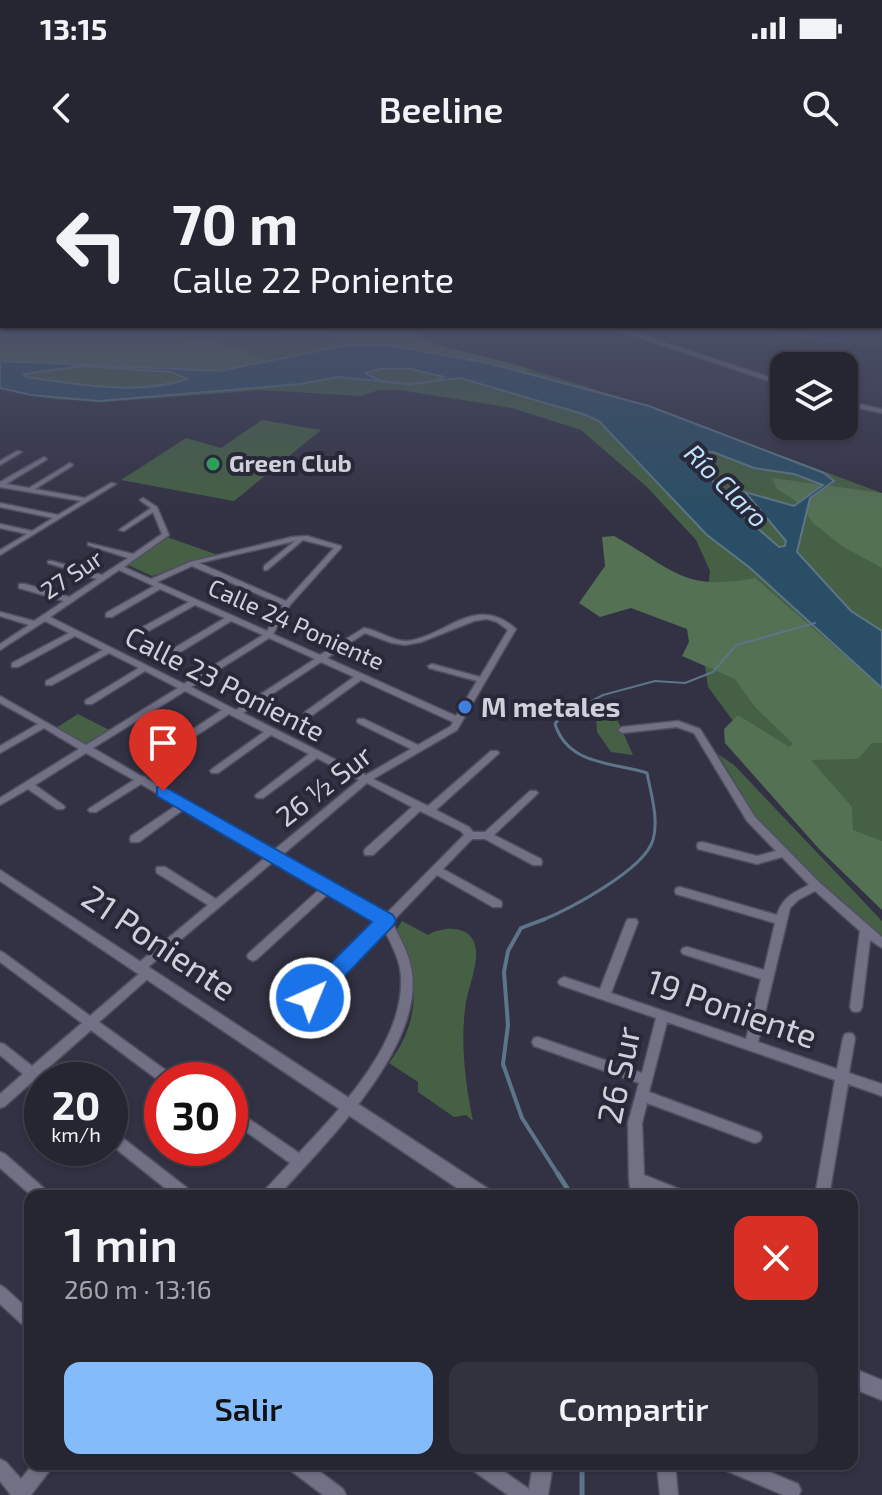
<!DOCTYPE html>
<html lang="es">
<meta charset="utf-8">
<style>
body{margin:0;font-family:"Exo 2",sans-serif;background:#32323f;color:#f1f3f6;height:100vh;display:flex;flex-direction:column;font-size:30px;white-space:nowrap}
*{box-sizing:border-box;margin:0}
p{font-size:26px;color:#a4a5ac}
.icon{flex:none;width:44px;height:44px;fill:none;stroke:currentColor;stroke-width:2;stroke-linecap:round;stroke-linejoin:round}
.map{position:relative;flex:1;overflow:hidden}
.drawer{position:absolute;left:24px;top:1030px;width:834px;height:280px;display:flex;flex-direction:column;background:#262633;border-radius:16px;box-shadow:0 2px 6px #0004,0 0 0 2px #42434e}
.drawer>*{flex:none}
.top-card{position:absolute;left:0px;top:0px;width:882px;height:168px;box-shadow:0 2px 6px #0004,0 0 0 2px #42434e;background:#262633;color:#f1f3f6;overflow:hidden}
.fabs{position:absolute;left:770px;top:192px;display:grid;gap:16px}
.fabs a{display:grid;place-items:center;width:88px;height:88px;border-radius:16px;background:#262633;box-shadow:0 2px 6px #0004,0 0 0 2px #42434e;font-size:40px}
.speed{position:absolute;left:24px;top:902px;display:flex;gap:16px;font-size:40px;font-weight:700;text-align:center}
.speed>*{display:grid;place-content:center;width:104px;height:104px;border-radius:50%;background:#262633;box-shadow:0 2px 6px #0004,0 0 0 2px #42434e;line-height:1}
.speed small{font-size:20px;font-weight:400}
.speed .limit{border:12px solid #d22;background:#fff;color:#111}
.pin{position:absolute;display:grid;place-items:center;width:68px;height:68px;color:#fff;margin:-82px -34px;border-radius:50% 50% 50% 0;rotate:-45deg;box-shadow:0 0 8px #0007}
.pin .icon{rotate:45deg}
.me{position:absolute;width:88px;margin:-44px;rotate:44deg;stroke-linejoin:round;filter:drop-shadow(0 0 6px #0008)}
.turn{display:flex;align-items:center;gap:28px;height:168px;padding:0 40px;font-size:36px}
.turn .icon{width:104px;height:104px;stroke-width:2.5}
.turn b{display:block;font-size:56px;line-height:68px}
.round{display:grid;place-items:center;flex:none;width:84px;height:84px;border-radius:16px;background:#32323f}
.summary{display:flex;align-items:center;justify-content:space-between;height:136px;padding:0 40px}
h1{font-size:48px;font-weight:600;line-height:60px}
.action{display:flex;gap:16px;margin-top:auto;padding:16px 40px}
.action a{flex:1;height:92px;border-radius:16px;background:#84bcfb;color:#111;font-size:32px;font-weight:600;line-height:92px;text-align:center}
.action a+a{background:#32323f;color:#f1f3f6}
.status{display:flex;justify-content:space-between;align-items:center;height:56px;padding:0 40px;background:#262633;direction:ltr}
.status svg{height:22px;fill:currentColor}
header{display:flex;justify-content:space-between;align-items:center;height:104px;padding:0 40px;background:#262633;font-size:36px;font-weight:600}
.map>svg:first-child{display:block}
.green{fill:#456044}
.forest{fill:#547154}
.water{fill:#2a4e65;stroke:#5c7588;stroke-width:2;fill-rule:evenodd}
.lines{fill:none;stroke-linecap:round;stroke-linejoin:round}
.stream-far3{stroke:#5c7588;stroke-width:2}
.stream-far2{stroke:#5c7588;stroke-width:3}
.stream-far1{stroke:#5c7588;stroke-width:4}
.stream{stroke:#5c7588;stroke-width:5}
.canal{fill:#2a4e65;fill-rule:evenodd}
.minor-casing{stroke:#51505f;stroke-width:3}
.tertiary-casing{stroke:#51505f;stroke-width:3}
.minor{fill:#727085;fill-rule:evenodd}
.tertiary{fill:#727085;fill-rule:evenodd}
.route{fill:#1a73e8;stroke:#114b97;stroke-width:2}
.leisure-dot{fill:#2e9e5b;stroke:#292839;stroke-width:3}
.shop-dot{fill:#3f7fe0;stroke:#292839;stroke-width:3}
.labels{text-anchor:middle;stroke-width:8;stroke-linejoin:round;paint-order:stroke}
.far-poi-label{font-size:24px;font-weight:bold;fill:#d0d0db;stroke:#292839;text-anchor:start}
.far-street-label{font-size:24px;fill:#d0d0db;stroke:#292839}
.far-water-label{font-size:26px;font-style:italic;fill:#bde1fb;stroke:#292839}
.street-label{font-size:28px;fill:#d0d0db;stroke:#292839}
.poi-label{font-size:28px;font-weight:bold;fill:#d0d0db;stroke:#292839;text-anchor:start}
.near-street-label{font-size:34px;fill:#d0d0db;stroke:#292839}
</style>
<div class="status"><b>13:15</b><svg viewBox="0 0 49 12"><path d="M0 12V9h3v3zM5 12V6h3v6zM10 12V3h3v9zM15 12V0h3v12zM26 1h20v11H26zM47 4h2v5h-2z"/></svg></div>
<header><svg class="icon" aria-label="back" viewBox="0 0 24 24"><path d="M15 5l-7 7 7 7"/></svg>Beeline<svg class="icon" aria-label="search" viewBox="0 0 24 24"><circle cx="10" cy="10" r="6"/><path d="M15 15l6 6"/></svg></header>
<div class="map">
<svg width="882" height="1335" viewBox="0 0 882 1335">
<rect width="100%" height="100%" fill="#333244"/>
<!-- green -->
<path class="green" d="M0,166H323L438,187L530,209L654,248L882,333V734L770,611L708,527L702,485L710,411L696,380L647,327L581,270L512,248L400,230H379L360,236L261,230L104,242L53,239L0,229Z
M262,260L321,270L234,341L121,320L186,278L221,288Z
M167,377L218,395L152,416L128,405Z
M613,550L633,595L611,592L597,572L596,556Z
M78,554L115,573L90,589L53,570Z
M718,594L734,605L882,761V780L813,719L761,666Z
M402,761L428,775C441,767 465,765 473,780C482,796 469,825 466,842C460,881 465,922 473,961L466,955L454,957L418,932V922L389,903C423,858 418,817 397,769Z"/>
<!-- forest -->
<path class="forest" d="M0,166H162L184,177L226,184L264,199L250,214L229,218L175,210L0,201Z
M187,166H392C414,170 431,185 452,189C477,194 501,201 527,208L526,213L345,177Z
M772,318L882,333V408L842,386L813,363L800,344L776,328Z
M614,376C674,409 682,432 755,418L882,528V583H872L858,599L811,600L852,647L853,670L882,681V750L820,690L725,583L724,569L738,555L789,587L793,584L754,546L735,519L682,496L689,482L687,469L631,448L600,457L579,443L605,406L602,377Z"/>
<!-- water -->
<path class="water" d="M346,185H386L488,203L649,246L824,313L834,321L810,338L797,392L851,451L882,471V528L749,407L707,375L599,261L583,254L460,218L410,224L338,217L300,224L99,241L31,235L0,228V201L220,211ZM81,206L172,212L187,219C138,236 77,224 26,217L24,214ZM380,209H411L444,217C428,227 380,226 366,213ZM690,289L713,292L754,308L794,314L823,325L794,346L745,332L786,381L785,386L779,387L740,353L692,297Z"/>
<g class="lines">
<!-- stream-far3 -->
<path class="stream-far3" d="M560,558L603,535L655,521L685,523L713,512L736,485L815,463"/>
<!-- stream-far2 -->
<path class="stream-far2" d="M540,761C568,750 644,710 653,680C659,659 651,634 647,613C611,602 568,605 555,564L561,556"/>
<!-- stream-far1 -->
<path class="stream-far1" d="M545,759L521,768L508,791L504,812L508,865L503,904L522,958L559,1016"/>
<!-- stream -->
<path class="stream" d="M558,1014L572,1036
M582,1304V1335"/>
<!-- canal -->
<path class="canal" d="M749,166H757L789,174L882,183V187L789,176Z"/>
<!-- minor casing -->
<g class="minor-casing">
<path id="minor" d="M17,291L22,292L0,305V301Z
M44,297L47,299L46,300L6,324L29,328L70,303L73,305L72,306L35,329L85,338L111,323L116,324L0,395V390L27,374L0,368V364L32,371L53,358L0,347V343L58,355L81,341L0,327V322Z
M143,338L157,347L169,375L124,407L151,419L190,402L292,377L307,376L341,386V388L290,445L273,474L320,495L364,468C378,470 392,481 406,481C445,478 475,432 516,469L457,570L373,619L428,646L491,591H497L499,593L497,595L436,650L469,667L473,672H485L530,631H536L538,633L536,635L494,675L541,699L542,702L541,705H533L485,679H472L443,709L501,741L502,744L501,747H493L437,715L392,762C400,778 410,795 412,813C422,889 325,984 278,1036H262L264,1031L290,1003L230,960V946L299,993C341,948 405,882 401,816C400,799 391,784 384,769L314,841L310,843L306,841L304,838L306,835L378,762L329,733L257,799L253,801L249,799L247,796L249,793L321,728L274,701L147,808L151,810L153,813L151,816L99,862L164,909L179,916L180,920L162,921L154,917L91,870L41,914L47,920H42V928L32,922L5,946L0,948V934L23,914L0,895V883L4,884L32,906L82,863L0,802V791L4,793L90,856L140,813L136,811L134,808L136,805L208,745L157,713L156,710L157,707H165L216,739L266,697L184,649L139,682H131L130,679L131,676L177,645L141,624L96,652H90L88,650L90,648L134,620L86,593L35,625L63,645L65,647L63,649H57L28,629L0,645V638L79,589L44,568L0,593V586L38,564L0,543V536L86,585L178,528L145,511L92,544H86L85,542L86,540L139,508L109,493L52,525H46V521L103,490L75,476L18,507H12V503L69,473L45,461L0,490V484L29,465L0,456V452L34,461L64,441L19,428V424H25L69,437L97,419L48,403V401H52L102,415L128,398L88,385V383L133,394L162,374L153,352L124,371L119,370L151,348L141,341L140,340ZM303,380L334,388L286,441L199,403L295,381L264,406V410H267ZM192,406L283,445L267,471L157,422ZM119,410L154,426L106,453V457H112L160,429L189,442L139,469V473H145L195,445L225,458L171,490V494H177L231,461L263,475L184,524L50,457ZM487,459L497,462L508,470L480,517L432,504L428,506L429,508L477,521L456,556L327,498L365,473L392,483L405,485L421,482L474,461ZM269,478L315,499L236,550L191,527ZM321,502L354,517L305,552L304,554L305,556H311L361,520L453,562L451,566L418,585L364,559H358L357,561L358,563L411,589L366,615L243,553ZM185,531L222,550L174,582L172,584L174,586H180L229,554L264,572L212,609L210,611L212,613H218L271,575L309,594L257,634L255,636L257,638H263L317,598L359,620L273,691L147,619L145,617L141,616L93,588ZM367,623L412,647L365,689L364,692L365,695H373L420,651L461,671L464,675L385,755L281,696Z
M678,561L700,569L755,657L820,723L882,777V788L870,780L862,847L860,851L856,852L852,851L850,847L860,771L815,731L798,740L790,748L758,882L837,909L843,878L845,874L849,873L853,874L855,878L849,913L882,924V936L848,924L829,1036H815L835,920L667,862L649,932L760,973L762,977L760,981L755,983L647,943L642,963L644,1015L684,1031L686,1036H662L645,1029V1036H631L629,1019L628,963L639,923L534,886L532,882L534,878L538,877L642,913L656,858L560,825L558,822L560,819L564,817L600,829L626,762L628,759H636L638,762L611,833L746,879L761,819L683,794L681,791L683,788L687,787L764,810L775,763L676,734L675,731L676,728L680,727L777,755C782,738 794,732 809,725L782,697L757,704L698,689L697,686L698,683L702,682L757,696L776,691L747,661L694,573L677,567L622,573L618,570L622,567Z
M110,970L115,972L191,1031L193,1036H175L110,984Z
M0,992L5,994L47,1031L49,1036H32L0,1008Z
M0,1125L5,1128L30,1151V1170L25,1167L0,1144Z
M0,1299L6,1302L21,1319L33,1304H53L50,1310L31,1335H11L0,1321Z
M287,1304H310L343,1329L346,1335H323L290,1310Z
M469,1304H493L529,1329L532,1335H508L472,1310Z
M657,1304H675L678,1335H660Z
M722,1304H751L798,1324L801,1330L799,1335H783L725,1310Z"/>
</g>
<!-- tertiary casing -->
<g class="tertiary-casing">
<path id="tertiary" d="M605,166H613L784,222V226Z
M844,241L882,249V253L844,245Z
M0,710L490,1030L492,1036H469L0,721Z
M852,1208L882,1220V1240L852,1228Z
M533,1304H553L548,1335H528Z"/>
</g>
<!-- minor -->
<use href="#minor" class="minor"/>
<!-- tertiary -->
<use href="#tertiary" class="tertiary"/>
</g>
<!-- sky -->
<linearGradient id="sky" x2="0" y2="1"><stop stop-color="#1c1c25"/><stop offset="0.47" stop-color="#4a4f67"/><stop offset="1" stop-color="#4a4f67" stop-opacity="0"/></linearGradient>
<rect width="882" height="352" fill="url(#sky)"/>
<!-- route -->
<path class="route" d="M163,626L393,755L396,761L393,766L317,845H302L299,838L302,832L372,762L157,636V627Z"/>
<!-- markers -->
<circle class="leisure-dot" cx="213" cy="304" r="8"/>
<circle class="shop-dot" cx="465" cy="547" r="8"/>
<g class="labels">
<!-- far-poi labels -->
<g class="far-poi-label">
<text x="229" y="312">Green Club</text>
</g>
<!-- far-street labels -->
<g class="far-street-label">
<text transform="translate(72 415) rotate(-34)" y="8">27 Sur</text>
<text transform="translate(296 465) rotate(24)" y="8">Calle 24 Poniente</text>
</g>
<!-- far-water labels -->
<g class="far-water-label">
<text transform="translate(726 326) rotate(45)" y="9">Río Claro</text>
</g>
<!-- street labels -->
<g class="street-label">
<text transform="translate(225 524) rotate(27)" y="10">Calle 23 Poniente</text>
<text transform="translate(324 626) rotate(-38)" y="10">26 ½ Sur</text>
</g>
<!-- poi labels -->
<g class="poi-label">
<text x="481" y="557">M metales</text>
</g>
<!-- near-street labels -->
<g class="near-street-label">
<text transform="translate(159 783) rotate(34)" y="12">21 Poniente</text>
<text transform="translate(732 849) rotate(19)" y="12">19 Poniente</text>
<text transform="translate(619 915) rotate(-78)" y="12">26 Sur</text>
</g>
</g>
</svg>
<div class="fabs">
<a><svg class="icon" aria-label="layers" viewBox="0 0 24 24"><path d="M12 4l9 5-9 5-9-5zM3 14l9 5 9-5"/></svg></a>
</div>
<div class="speed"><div>20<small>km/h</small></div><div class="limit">30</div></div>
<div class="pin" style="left:163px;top:631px;background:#d93025"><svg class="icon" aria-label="arrive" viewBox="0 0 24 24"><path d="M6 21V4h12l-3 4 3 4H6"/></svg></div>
<svg class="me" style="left:310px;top:838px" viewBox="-20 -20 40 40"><circle r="17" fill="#1a73e8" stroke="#fff" stroke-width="3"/><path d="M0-11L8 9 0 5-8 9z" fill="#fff"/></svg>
<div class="top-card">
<div class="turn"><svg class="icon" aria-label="left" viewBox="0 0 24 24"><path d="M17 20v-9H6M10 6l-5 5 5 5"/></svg><div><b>70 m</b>Calle 22 Poniente</div></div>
</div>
<section class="drawer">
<div class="summary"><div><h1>1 min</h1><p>260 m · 13:16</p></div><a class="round" style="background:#d93025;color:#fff"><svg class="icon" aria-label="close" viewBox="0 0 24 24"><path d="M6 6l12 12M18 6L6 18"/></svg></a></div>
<div class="action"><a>Salir</a><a>Compartir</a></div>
</section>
</div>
